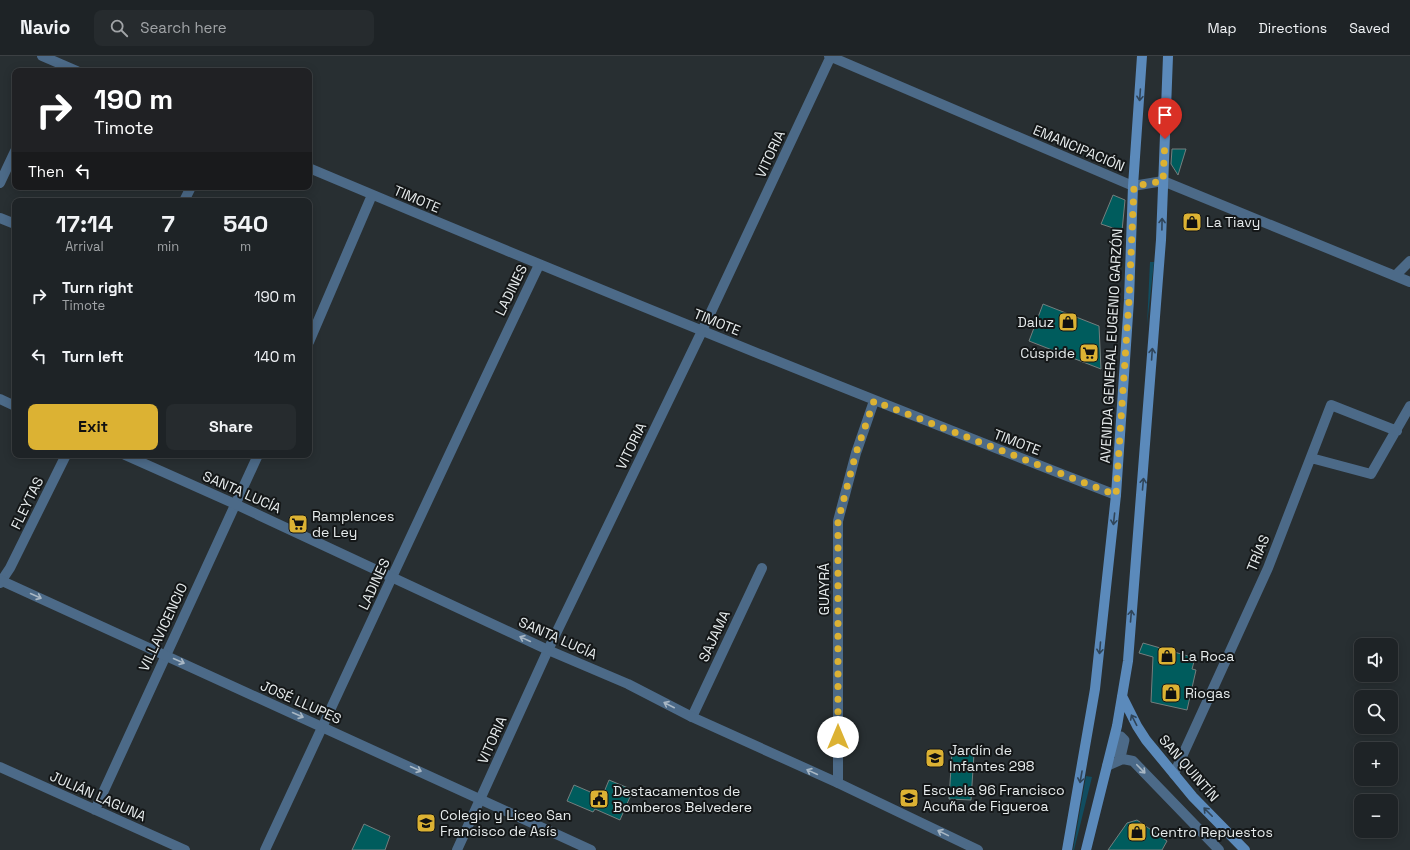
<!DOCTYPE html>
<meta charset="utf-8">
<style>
body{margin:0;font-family:"Space Grotesk",sans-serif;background:#262b2e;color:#f1f3f6;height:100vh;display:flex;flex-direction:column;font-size:15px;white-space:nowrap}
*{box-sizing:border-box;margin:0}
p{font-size:13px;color:#a1a4a7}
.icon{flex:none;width:22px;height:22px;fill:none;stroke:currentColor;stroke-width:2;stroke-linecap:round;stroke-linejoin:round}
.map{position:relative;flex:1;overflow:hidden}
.details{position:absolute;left:12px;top:142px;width:300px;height:260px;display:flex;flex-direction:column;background:#1e2326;border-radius:8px;box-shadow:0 2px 10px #0003,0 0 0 1px #3c4043}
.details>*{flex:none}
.hud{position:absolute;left:12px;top:12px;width:300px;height:122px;border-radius:8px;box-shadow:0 2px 10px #0003,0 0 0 1px #3c4043;background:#202124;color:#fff;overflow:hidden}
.controls{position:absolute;left:1354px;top:582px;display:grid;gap:8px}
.controls a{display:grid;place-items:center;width:44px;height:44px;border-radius:8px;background:#1e2326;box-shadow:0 2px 10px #0003,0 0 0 1px #3c4043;font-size:20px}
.pin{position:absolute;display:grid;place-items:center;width:34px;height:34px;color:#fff;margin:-41px -17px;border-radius:50% 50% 50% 0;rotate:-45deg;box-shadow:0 0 4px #0007}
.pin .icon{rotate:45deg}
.me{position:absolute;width:44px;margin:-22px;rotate:0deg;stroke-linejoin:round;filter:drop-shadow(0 0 3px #0008)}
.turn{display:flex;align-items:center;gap:14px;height:84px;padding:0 16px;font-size:18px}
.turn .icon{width:52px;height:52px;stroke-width:2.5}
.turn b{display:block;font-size:28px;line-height:34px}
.then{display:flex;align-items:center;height:38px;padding:0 16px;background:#0003;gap:8px;font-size:15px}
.eta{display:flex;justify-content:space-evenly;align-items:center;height:68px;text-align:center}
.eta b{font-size:24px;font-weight:800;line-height:28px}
.cta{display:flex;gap:8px;margin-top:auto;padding:8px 16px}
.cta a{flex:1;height:46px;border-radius:8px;background:#dcb233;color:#111;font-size:16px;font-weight:800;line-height:46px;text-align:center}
.cta a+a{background:#262b2e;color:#f1f3f6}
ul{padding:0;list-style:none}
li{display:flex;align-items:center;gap:12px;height:60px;padding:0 16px}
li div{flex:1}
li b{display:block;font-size:15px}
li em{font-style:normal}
header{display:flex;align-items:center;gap:24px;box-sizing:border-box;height:56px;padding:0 20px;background:#1e2326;border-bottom:1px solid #3c4043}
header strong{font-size:19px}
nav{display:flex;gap:22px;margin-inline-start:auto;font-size:14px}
.search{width:280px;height:36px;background:#262b2e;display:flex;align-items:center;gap:10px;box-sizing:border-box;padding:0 14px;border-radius:8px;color:#a1a4a7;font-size:15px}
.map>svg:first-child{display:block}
.green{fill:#114d60}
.building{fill:#005c5d;stroke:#757e7e}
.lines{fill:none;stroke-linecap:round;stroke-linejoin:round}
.pedestrian{stroke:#4c6a88;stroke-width:9}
.minor{stroke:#4c6a88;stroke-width:10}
.tertiary{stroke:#4c6a88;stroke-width:10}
.secondary{stroke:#5b8abb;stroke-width:10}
.oneway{stroke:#304559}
.oneway2{stroke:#a8b7c4}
.route{stroke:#dcb233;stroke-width:7;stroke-dasharray:0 12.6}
.labels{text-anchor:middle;stroke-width:4;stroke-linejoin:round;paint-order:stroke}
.street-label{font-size:14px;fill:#e6ebec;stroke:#141718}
.poi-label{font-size:14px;fill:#e6ebec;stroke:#141718;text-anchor:start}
</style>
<header>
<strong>Navio</strong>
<div class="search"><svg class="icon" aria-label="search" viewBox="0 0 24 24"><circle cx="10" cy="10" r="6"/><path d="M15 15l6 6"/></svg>Search here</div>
<nav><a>Map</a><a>Directions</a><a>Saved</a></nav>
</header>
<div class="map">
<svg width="1410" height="794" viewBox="0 0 1410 794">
<rect width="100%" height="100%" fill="#282f32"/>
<!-- green -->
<path class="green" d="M1150,206H1154L1147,269Z
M1086,720L1092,721L1074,794H1073Z"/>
<!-- building -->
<path class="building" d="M1172,93H1186L1178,119L1171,108Z
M1113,139L1125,144L1122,175L1101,168Z
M1188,157L1198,160L1196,173L1187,172Z
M1043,248L1099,270L1101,313L1029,285Z
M1143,587L1195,602L1192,613L1196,614L1187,654L1151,646L1153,601L1139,597Z
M952,696L974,698L971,744L949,743Z
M609,724L633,734L620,764L595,753L593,756L567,745L574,729L602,741Z
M1137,764L1167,785L1162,794H1108L1127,767Z
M364,768L390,780L385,794H352Z"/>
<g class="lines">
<!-- pedestrian -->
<path class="pedestrian" d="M1118,680H1121L1125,684L1122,697H1116L1115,695Z"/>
<!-- minor -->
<path class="minor" d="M42,0L77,15
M829,0L1133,130L1163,125L1410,226
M309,112C577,225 845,334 1116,439
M0,127L15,95
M184,145L191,131
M0,162L15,168
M1395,220L1410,205
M309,286L372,139
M1311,402L1371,418L1410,350
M0,527L10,512L66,399
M692,661L762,512
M0,711L185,794
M1174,718L1268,512L1331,349L1397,375
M838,727V465L856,397L874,345
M95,754L258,399
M265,794C356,599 446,403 539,209
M457,794L548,594L702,275L831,0"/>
<!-- tertiary -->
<path class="tertiary" d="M0,343L15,350
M125,399L235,448L548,594L628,628L692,661L838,727L978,794
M0,524L591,794
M1107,710L1123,703L1133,705L1219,794"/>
<!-- secondary -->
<path class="secondary" d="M1122,640L1137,670L1146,684L1193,741L1245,794
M1067,794L1095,633L1116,439L1129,244L1133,130L1142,0
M1086,794L1117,670L1128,605L1161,184L1168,0"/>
</g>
<!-- one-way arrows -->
<defs><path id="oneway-shaft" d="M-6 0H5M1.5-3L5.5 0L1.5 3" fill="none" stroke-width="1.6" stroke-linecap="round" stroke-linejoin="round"/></defs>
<g class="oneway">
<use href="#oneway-shaft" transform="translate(1140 39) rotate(94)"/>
<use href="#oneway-shaft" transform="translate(1162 168) rotate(-89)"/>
<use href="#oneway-shaft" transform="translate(1152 298) rotate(-86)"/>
<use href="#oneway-shaft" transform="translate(1143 428) rotate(-85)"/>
<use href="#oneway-shaft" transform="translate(1114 463) rotate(96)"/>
<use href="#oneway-shaft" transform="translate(1131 560) rotate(-85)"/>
<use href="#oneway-shaft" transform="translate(1100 592) rotate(95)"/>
<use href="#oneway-shaft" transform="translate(1134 664) rotate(-117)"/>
<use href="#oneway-shaft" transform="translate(1081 721) rotate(100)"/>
<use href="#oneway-shaft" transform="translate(1208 756) rotate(-135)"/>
</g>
<g class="oneway2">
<use href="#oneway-shaft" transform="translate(36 540) rotate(24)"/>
<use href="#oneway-shaft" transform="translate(525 583) rotate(-155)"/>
<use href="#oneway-shaft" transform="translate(179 605) rotate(24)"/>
<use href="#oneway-shaft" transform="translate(669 649) rotate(-153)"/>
<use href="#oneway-shaft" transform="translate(298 659) rotate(24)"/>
<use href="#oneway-shaft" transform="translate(416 713) rotate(24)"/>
<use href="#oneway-shaft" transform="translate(1141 713) rotate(46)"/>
<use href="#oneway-shaft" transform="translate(812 716) rotate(-155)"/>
<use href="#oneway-shaft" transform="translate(943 777) rotate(-154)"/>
</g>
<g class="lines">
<!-- route -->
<path class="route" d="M838,681V465L856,397L874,345L1116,439L1129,244L1134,130L1163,125L1165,83"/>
</g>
<!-- icons -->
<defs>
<g id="shop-square" transform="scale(1)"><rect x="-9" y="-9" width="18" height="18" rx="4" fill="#dcb233" stroke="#141718"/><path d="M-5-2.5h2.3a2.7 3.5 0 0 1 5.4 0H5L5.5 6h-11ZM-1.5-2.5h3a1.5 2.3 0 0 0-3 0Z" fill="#111"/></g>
<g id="supermarket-square" transform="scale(1)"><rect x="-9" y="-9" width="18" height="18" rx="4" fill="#dcb233" stroke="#141718"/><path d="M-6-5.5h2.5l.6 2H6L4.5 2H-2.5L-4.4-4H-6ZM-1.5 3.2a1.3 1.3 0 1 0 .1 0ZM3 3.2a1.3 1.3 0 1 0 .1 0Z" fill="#111"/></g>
<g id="school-square" transform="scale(1)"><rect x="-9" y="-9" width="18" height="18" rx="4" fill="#dcb233" stroke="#141718"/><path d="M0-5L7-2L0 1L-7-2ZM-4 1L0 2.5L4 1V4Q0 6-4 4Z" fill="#111"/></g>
<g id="civic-square" transform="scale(1)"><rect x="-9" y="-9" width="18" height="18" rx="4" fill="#dcb233" stroke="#141718"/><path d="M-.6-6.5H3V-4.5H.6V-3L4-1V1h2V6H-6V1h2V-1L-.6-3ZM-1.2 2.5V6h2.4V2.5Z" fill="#111"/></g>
</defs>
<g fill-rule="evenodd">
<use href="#shop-square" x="1192" y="166"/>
<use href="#shop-square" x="1068" y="266"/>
<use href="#supermarket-square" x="1089" y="297"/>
<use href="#supermarket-square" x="298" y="468"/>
<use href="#shop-square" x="1167" y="600"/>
<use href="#shop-square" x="1171" y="637"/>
<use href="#school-square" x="935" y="702"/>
<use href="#school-square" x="909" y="742"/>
<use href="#civic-square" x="599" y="743"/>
<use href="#school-square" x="426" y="767"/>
<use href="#shop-square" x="1137" y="776"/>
</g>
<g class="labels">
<!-- street labels -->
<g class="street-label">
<text transform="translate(1079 92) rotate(23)" y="5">EMANCIPACIÓN</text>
<text transform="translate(770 98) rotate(-65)" y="5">VITORIA</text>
<text transform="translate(417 143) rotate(23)" y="5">TIMOTE</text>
<text transform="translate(511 234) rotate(-64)" y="5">LADINES</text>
<text transform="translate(717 266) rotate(22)" y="5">TIMOTE</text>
<text transform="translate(1111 290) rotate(-87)" y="5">AVENIDA GENERAL EUGENIO GARZÓN</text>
<text transform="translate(1017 386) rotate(21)" y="5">TIMOTE</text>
<text transform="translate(631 390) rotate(-64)" y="5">VITORIA</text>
<text transform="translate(242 436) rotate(24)" y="5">SANTA LUCÍA</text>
<text transform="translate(27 447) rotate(-64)" y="5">FLEYTAS</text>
<text transform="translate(1258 497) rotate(-68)" y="5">TRÍAS</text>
<text transform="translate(374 528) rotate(-65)" y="5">LADINES</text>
<text transform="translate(824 533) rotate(-90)" y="5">GUAYRÁ</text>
<text transform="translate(163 571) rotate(-65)" y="5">VILLAVICENCIO</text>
<text transform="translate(714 580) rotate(-65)" y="5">SAJAMA</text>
<text transform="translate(558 582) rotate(24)" y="5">SANTA LUCÍA</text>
<text transform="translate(301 646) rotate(24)" y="5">JOSÉ LLUPES</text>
<text transform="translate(492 684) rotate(-66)" y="5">VITORIA</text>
<text transform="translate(1189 712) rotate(49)" y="5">SAN QUINTÍN</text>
<text transform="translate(98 740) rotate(24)" y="5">JULIÁN LAGUNA</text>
</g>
<!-- poi labels -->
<g class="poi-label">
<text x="1206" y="171">La Tiavy</text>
<text x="1054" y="271" text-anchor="end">Daluz</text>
<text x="1075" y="302" text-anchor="end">Cúspide</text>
<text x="312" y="465">Ramplences<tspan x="312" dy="16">de Ley</tspan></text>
<text x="1181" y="605">La Roca</text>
<text x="1185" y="642">Riogas</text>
<text x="949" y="699">Jardín de<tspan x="949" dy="16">Infantes 298</tspan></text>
<text x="923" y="739">Escuela 96 Francisco<tspan x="923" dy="16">Acuña de Figueroa</tspan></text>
<text x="613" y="740">Destacamentos de<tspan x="613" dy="16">Bomberos Belvedere</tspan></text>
<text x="440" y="764">Colegio y Liceo San<tspan x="440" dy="16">Francisco de Asís</tspan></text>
<text x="1151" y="781">Centro Repuestos</text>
</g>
</g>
</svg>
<div class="controls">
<a><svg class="icon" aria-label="sound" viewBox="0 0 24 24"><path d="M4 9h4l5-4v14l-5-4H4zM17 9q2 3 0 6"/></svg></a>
<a><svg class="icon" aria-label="search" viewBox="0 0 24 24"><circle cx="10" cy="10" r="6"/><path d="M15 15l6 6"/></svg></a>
<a>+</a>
<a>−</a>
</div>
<div class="pin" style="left:1165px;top:83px;background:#d93025"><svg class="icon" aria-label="arrive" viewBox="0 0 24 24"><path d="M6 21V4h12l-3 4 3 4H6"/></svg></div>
<svg class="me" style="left:838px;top:681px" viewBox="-20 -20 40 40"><circle r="19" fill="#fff"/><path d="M0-13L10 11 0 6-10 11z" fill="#dcb233"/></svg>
<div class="hud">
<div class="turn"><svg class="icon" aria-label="right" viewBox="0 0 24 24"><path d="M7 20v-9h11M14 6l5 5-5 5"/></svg><div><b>190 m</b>Timote</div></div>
<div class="then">Then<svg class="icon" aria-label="left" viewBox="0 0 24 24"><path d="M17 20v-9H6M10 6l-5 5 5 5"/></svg></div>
</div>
<section class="details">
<div class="eta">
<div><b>17:14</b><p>Arrival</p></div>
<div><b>7</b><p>min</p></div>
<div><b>540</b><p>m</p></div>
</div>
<ul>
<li><svg class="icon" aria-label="right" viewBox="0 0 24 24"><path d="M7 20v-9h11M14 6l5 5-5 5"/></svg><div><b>Turn right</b><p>Timote</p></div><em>190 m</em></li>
<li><svg class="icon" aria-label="left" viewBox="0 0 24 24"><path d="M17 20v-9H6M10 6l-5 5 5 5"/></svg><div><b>Turn left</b></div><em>140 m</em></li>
</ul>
<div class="cta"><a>Exit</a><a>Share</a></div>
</section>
</div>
